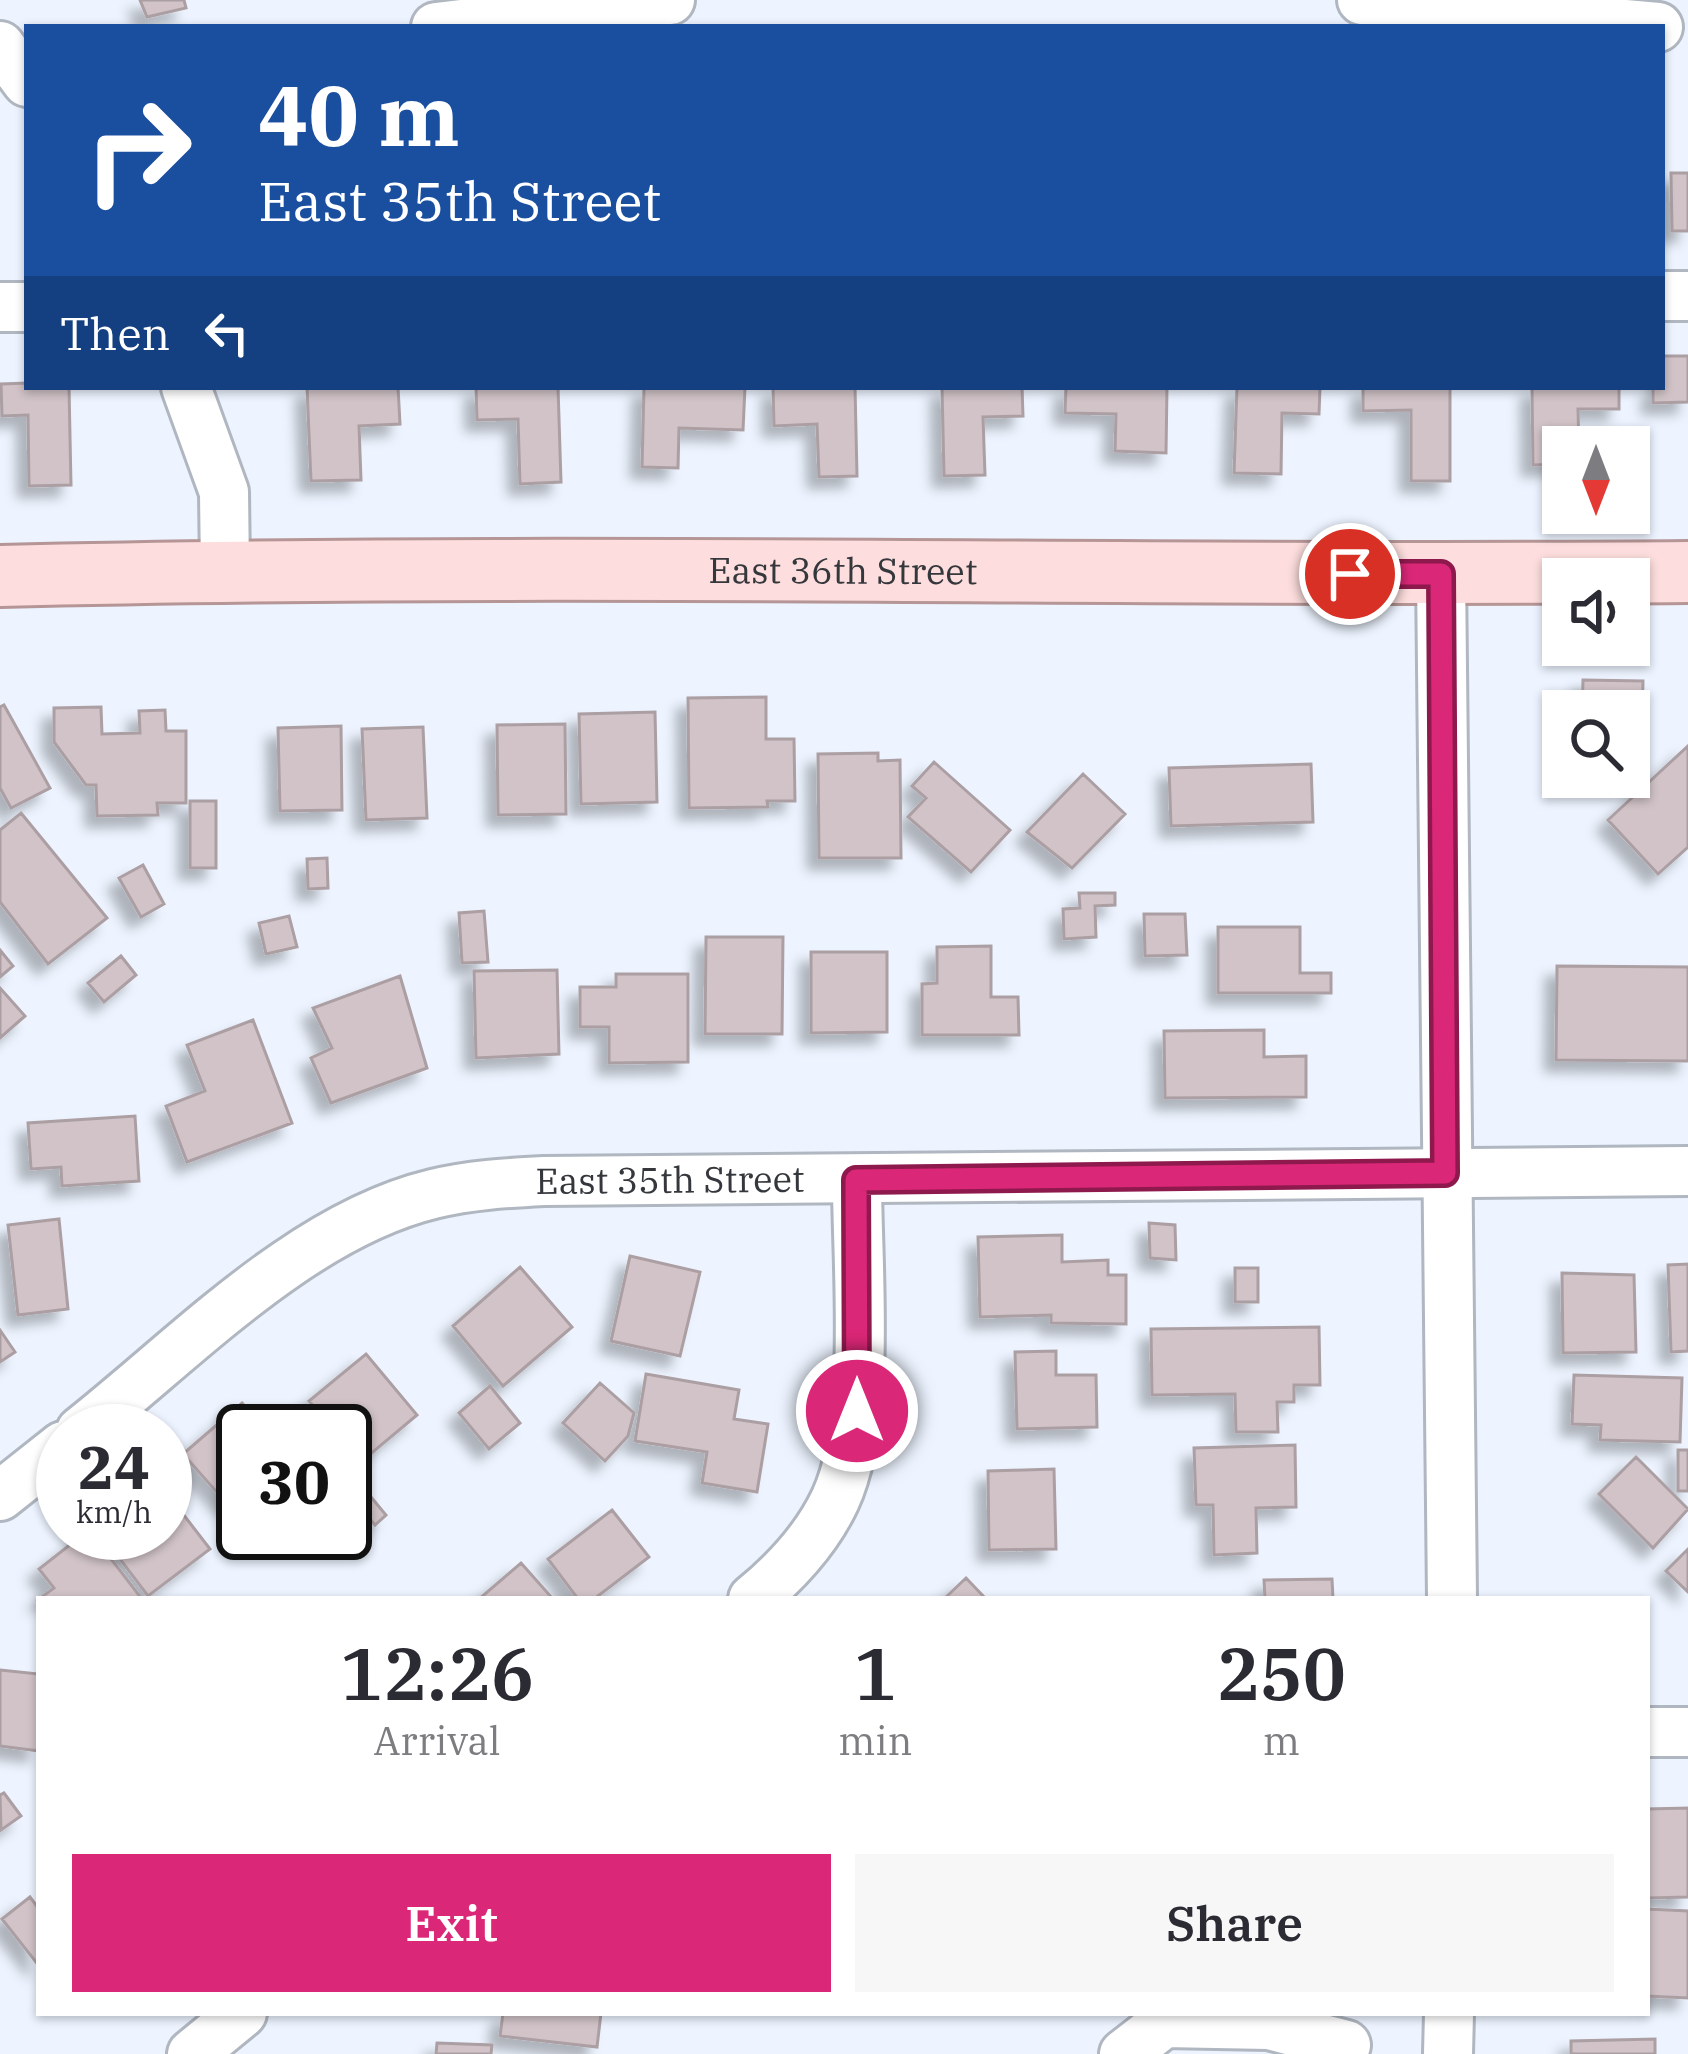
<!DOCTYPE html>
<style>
body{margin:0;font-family:"IBM Plex Serif",serif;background:#f7f7f7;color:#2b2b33;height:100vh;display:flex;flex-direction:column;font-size:45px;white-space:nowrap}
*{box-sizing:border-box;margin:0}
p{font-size:39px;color:#7c7c81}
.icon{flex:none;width:66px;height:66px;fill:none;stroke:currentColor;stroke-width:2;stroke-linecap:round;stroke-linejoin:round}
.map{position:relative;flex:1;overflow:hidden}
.sheet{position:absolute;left:36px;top:1596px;width:1614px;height:420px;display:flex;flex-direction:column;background:#fff;border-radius:0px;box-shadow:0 3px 9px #0004}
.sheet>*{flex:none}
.guide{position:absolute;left:24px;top:24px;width:1641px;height:366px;border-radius:0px;box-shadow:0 3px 9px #0004;background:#1a4fa0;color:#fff;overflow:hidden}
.needle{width:78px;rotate:180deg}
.buttons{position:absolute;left:1542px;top:426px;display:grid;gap:24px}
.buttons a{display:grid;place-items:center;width:108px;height:108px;border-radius:0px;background:#fff;box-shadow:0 3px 9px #0004;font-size:60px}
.speed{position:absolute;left:36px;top:1404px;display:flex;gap:24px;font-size:60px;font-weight:700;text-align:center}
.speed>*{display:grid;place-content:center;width:156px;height:156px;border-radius:50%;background:#fff;box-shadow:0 3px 9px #0004;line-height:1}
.speed small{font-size:30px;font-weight:400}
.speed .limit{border:6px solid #111;border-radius:18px;background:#fff;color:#111}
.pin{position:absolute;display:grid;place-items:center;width:102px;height:102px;color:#fff;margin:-51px;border:6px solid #fff;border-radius:50%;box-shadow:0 3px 12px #0007}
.me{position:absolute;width:132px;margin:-66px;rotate:0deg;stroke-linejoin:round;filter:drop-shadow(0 0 9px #0008)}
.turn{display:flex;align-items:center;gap:42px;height:252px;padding:0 36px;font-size:54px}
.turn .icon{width:156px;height:156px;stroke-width:2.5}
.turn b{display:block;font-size:84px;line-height:102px}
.then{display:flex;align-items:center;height:114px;padding:0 36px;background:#0003;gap:24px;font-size:45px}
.eta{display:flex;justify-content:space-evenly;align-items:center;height:204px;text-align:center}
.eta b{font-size:72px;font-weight:600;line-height:84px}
.cta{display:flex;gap:24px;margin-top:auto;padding:24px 36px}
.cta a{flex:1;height:138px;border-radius:0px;background:#db2777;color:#fff;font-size:48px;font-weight:600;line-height:138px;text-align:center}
.cta a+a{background:#f7f7f7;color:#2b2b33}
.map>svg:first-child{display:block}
.building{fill:#d1c3c7;stroke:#ac9fa3;stroke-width:3;filter:url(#shadow)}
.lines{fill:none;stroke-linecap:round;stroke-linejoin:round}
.minor-casing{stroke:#b0b7c1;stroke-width:54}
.major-casing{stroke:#b59595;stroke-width:66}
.minor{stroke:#fff;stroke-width:48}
.major{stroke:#fddddd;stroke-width:60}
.route-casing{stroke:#8e194d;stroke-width:30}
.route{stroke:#db2777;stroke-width:21}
.labels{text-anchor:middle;stroke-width:9;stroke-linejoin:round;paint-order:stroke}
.street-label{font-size:36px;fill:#34373b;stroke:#fff}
</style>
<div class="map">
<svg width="1688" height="2054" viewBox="0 0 1688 2054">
<defs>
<filter id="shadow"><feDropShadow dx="-11" dy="11" stdDeviation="6" flood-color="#0004"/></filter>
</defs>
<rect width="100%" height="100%" fill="#edf4ff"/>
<!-- building -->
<path class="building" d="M140,0H184L186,8L147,17Z
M1671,173H1688V231H1672Z
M1662,356H1688V402L1653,403V387H1662Z
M27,383V387H69L71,485L29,486L28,415L2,416L1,384Z
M307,387H398L400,424L359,426L361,480L311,481Z
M476,387H558L561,482L520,484L518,419L477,420Z
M644,387H745L743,430L679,428L678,468L642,467Z
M773,387H855L857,476L819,477L817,424L774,426Z
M942,387H1022L1023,416L983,417L985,475L944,476Z
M1066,387H1167L1166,453L1115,451L1116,414L1065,413Z
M1237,387H1320L1319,414L1282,413L1281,474L1234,473Z
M1363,387H1450V481H1411V410L1363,411Z
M1532,387H1619V409H1578L1579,447H1563V464L1533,465Z
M1583,680L1643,681L1642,726H1629V711H1582Z
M766,697V739H794L795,801H767L768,807L689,808L688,698Z
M4,705L50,788L11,808L0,788V707Z
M101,707L102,734L140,733L139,711L165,710L166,731H186V803H157L158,815L97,816L96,785H86L54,742V708Z
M655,712L657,802L581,804L579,714Z
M565,724L566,814L498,815L497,725Z
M341,726L342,810L280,811L278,728Z
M423,727L427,818L366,820L362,729Z
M1688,746V847L1658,874L1608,820Z
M878,753V761L900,760L901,858H819L818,754Z
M934,762L1010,830L971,872L908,817L926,798L912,786Z
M1311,764L1313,822L1171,826L1169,768Z
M1083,774L1125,814L1072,868L1027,832Z
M190,801H216V868H190Z
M21,813L107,918L48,964L0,902V830Z
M327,858L328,888L308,889L307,859Z
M143,865L164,904L141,917L119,878Z
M1079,893H1115V905L1095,906L1096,937L1064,939L1063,909L1080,908Z
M484,911L488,962L462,963L459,913Z
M1144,914H1185L1187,955L1145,956Z
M289,916L297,947L266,954L259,923Z
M1218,927H1300V973H1331V993H1218Z
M706,937H783L782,1034H705Z
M991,946V997H1018L1019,1035H922V984L937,983V947Z
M0,950L13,966L0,977Z
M811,952H887V1032L811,1033Z
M121,956L136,975L104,1002L88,983Z
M1557,966L1688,967V1061L1556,1060Z
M557,970L559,1054L476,1058L474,971Z
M616,974H688V1062L609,1063V1027H580V987H616Z
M400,976L427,1068L331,1103L311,1058L332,1048L313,1008Z
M0,988L25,1016L0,1038Z
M253,1020L292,1123L187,1162L166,1106L205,1091L187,1045Z
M1264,1030V1057L1306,1056V1097L1165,1098L1164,1031Z
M135,1116L139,1181L62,1186L61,1167L31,1169L28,1123Z
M59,1219L68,1309L18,1315L8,1225Z
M1149,1223L1175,1225L1176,1260L1150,1258Z
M1062,1235V1262L1108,1260V1275H1126V1324L1051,1323V1315L980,1317L978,1237Z
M630,1256L700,1272L680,1356L611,1341Z
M1688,1264V1351L1671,1352L1668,1265Z
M520,1267L572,1327L503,1386L453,1326Z
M1235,1268H1258V1302H1235Z
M1562,1273L1634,1275L1636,1352L1563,1353Z
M1319,1327L1320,1385H1294V1402H1277L1278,1432H1236L1235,1394L1152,1395L1151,1329Z
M0,1330L15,1352L0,1362Z
M1056,1351V1375H1096L1097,1427L1017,1429L1015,1352Z
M366,1354L417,1415L361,1462L345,1443V1431H335L309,1401Z
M646,1374L739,1390L734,1419L768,1424L757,1492L702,1483L707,1452L635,1441Z
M1574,1375L1682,1378L1680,1442L1600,1440L1601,1425L1572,1424Z
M600,1383L634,1413L628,1436L605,1461L563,1423Z
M490,1386L520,1423L489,1449L459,1413Z
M242,1403L266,1431H243V1494L229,1506L183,1454Z
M1295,1445L1296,1507L1256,1508L1257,1553L1214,1555L1213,1505H1196L1194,1448Z
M1678,1450H1688V1491H1678Z
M1636,1457L1688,1509L1653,1548L1599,1494Z
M1054,1469L1056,1549L989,1550L988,1471Z
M166,1492L210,1549L148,1596L104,1538L111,1533H165Z
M371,1497L386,1515L375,1525L360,1507Z
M612,1510L649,1557L594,1599H578L548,1559Z
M85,1533H91L142,1599H39L54,1588L39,1569Z
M1688,1549V1592L1666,1571Z
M521,1563L553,1599H479Z
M966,1578L986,1599H944Z
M1332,1579L1333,1599H1265L1264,1580Z
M0,1670L39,1674V1751L0,1746Z
M4,1793L21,1816L1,1830L0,1795Z
M1688,1808V1897L1647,1898V1809Z
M30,1897L39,1909V1966L2,1919Z
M1647,1909L1688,1911V1998L1647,1996Z
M503,2013H601L597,2047L500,2036Z
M1655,2039V2054H1571V2041Z
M437,2043L492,2045L491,2054H436Z"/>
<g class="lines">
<!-- minor casing -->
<g class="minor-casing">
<g id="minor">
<path d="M1362,0L1658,27"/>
<path d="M436,27L670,0"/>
<path d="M0,46L27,82"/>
<path d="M1662,296H1688"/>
<path d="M0,307H27"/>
<path d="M186,387L224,492L225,570"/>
<path d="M1441,574L1452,1599"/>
<path id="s1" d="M81,1431C186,1348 301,1226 433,1194C470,1185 506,1183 544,1181L1688,1171"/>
<path d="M0,1496L63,1446"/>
<path d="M753,1599C786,1572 816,1540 835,1500C872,1421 857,1270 857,1180"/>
<path d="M1647,1732H1688"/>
<path d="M192,2054L242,2013"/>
<path d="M1124,2054L1164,2023L1269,2025L1346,2045"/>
<path d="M1448,2054L1449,2013"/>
</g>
</g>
<!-- major casing -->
<g class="major-casing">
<g id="major">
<path id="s2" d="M0,576C563,562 1125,577 1688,572"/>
</g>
</g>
<!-- minor -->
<use href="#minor" class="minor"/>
<!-- major -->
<use href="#major" class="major"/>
</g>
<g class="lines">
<!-- route casing -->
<g class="route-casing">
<path id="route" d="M857,1411L856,1180L1445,1173L1441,574H1350"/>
</g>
<!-- route -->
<use href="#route" class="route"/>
</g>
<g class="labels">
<!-- street labels -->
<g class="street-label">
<text dy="13" stroke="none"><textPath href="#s2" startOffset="843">East 36th Street</textPath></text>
<text dy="13" stroke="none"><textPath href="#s1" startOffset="666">East 35th Street</textPath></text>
</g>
</g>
</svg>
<div class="buttons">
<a><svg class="needle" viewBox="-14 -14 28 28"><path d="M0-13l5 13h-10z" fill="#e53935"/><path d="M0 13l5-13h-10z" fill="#7c7c81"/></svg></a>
<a><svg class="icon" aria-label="sound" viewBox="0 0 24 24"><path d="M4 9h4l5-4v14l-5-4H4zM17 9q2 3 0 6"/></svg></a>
<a><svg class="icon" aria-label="search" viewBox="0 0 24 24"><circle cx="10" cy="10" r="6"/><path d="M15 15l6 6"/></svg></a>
</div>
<div class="speed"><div>24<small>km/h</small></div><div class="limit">30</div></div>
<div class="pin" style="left:1350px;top:574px;background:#d93025"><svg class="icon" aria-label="arrive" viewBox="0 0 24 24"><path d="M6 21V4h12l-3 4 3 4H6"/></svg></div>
<svg class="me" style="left:857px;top:1411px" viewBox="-20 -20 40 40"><circle r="17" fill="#db2777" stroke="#fff" stroke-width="3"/><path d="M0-11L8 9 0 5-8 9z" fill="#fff"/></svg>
<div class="guide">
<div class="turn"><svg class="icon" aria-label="right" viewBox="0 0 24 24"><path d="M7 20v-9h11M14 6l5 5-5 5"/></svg><div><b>40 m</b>East 35th Street</div></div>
<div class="then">Then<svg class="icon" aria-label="left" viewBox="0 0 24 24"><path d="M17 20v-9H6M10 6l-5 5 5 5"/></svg></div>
</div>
<section class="sheet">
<div class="eta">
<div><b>12:26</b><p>Arrival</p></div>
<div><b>1</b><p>min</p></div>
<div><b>250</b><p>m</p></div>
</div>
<div class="cta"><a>Exit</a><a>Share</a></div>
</section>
</div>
